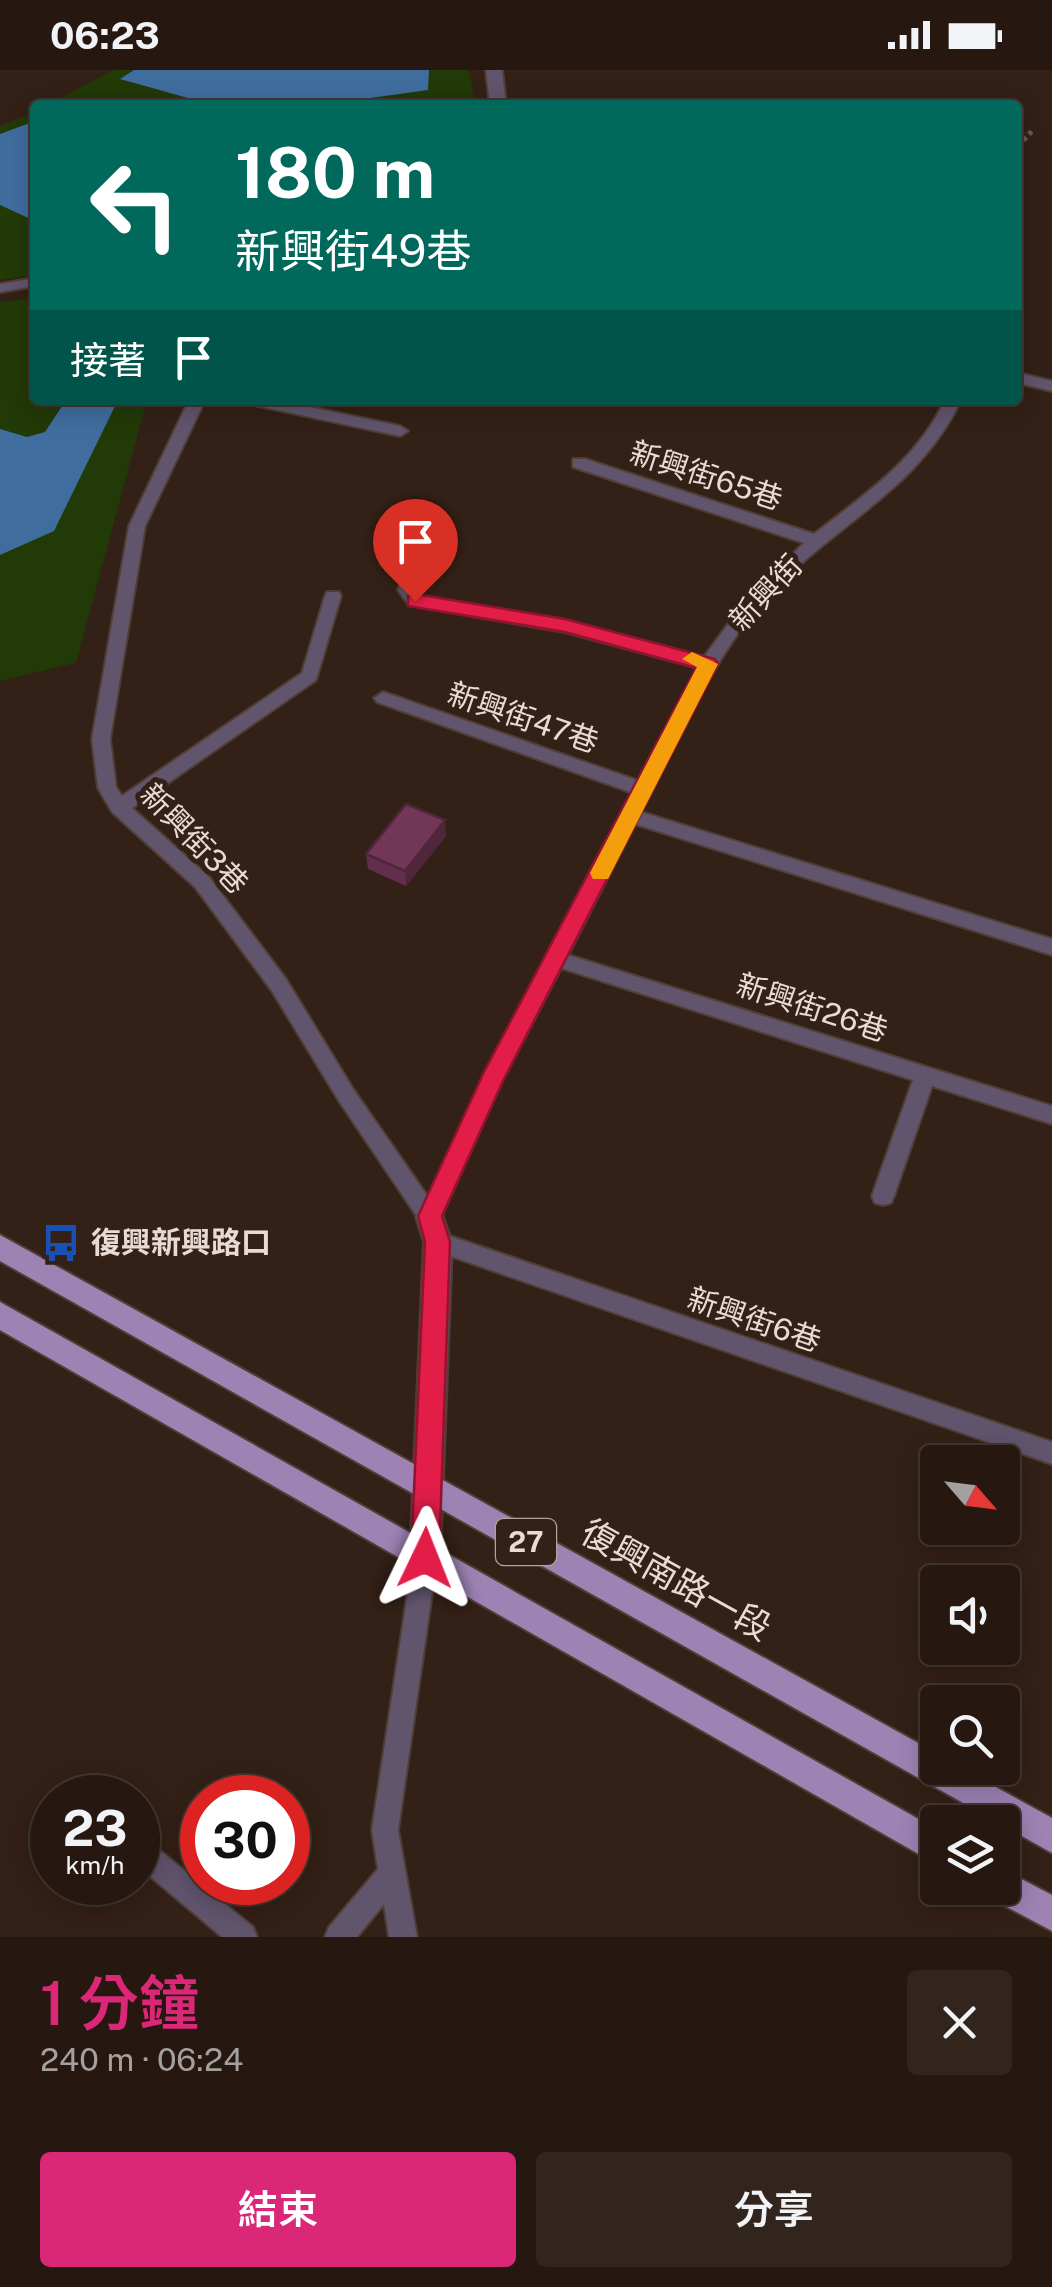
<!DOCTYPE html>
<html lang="zh-TW">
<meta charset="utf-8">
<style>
body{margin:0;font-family:"Public Sans","Noto Sans TC",sans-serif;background:#32251e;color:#f1f3f6;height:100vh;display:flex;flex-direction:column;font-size:38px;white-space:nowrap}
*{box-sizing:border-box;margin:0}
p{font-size:32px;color:#a4a09f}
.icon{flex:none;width:55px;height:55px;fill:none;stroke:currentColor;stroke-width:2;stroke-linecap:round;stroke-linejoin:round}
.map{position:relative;height:1867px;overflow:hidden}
.side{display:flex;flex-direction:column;background:#261810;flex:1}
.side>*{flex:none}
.top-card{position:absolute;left:30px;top:30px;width:992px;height:305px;border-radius:10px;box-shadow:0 5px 25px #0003,0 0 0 2px #423730;background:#00695c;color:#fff;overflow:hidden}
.needle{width:65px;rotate:118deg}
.fabs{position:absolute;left:920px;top:1375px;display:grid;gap:20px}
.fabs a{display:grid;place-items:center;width:100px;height:100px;border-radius:10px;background:#261810;box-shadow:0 5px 25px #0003,0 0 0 2px #423730;font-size:50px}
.speed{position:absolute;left:30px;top:1705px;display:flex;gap:20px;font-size:50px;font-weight:700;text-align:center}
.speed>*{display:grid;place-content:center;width:130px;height:130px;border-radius:50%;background:#261810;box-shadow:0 5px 25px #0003,0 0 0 2px #423730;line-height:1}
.speed small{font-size:25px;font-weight:400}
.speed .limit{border:15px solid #d22;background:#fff;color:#111}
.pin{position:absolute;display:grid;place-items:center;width:85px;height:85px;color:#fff;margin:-102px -42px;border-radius:50% 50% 50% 0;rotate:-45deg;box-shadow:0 0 10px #0007}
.pin .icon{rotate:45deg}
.me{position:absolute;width:110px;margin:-55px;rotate:2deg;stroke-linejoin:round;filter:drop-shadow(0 0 8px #0008)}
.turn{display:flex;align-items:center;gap:35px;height:210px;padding:0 40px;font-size:45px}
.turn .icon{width:130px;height:130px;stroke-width:2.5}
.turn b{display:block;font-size:70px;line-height:85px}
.then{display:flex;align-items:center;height:95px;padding:0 40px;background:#0003;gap:20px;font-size:38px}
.round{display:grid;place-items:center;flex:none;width:105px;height:105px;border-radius:10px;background:#32251e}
.headline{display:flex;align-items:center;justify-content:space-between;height:170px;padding:0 40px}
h1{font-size:60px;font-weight:600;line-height:75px;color:#db2777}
.action{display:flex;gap:20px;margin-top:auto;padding:20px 40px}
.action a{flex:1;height:115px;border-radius:10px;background:#db2777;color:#fff;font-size:40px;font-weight:600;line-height:115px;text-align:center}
.action a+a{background:#32251e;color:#f1f3f6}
.status{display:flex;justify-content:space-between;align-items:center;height:70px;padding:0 50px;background:#261810;direction:ltr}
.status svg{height:28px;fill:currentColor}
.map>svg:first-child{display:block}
.green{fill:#223908}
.water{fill:#3f6d9e}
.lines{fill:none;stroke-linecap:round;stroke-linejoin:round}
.lane-casing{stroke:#503e34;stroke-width:4}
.street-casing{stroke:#503e34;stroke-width:4}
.primary-casing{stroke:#503e34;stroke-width:4}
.path{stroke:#6a5950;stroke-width:5;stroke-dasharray:4 4;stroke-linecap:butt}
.lane{fill:#61546d;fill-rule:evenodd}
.street{fill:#61546d;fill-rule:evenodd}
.primary{fill:#9e82b4;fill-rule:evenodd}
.wall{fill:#622e4b}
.shaded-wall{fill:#50263d}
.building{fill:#723657;stroke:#50263d;stroke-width:2.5}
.route{fill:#e11d48;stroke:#92132f;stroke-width:2.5}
.slow{fill:#f59e0b}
.labels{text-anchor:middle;stroke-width:10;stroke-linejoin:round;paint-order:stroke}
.shield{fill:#332016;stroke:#b2a29b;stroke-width:2.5}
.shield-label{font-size:28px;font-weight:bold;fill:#e8dad4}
.street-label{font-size:30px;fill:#e8dad4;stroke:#332016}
.poi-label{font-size:30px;font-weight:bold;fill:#e8dad4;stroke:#332016;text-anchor:start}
.near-street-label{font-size:35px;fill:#e8dad4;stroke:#332016}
</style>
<div class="status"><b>06:23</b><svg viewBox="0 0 49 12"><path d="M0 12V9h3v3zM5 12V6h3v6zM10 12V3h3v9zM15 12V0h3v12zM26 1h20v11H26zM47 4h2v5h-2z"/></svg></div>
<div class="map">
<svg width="1052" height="1867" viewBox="0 0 1052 1867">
<rect width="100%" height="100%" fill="#332016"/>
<!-- green -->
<path class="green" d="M113,0H469L475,35H48Z
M35,42V205L0,210V56Z
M35,228V330H147L76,593L0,611V232Z"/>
<!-- water -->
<path class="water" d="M134,0H429L428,20L320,35H213L120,9Z
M35,51V151L0,135V64Z
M66,330H118L54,461L0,485V359L27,367L45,362Z"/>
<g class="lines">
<!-- lane casing -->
<g class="lane-casing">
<path id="lane" d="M35,208V216L0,222V214Z
M1018,303L1052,311V321L1018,313Z
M189,330H205L145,456L110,669L116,717L122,726L302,603L325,526L327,522H339L341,526L316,610L132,738L209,807L286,909L353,1019L428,1127L486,1003L633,723L377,632L374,628L383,622L389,624L639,711L699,598L565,562L409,535L398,520L426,440H438L440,444L415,519L420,526L565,550L704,587L745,531L804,473L573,397V389H585L814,464C865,424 916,391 945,330H961C918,421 834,454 769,525C712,587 679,669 641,742L1052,869V885L635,754L568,885L1052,1036V1054L932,1016L894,1126L891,1133L883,1135L875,1133L872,1126L913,1010L561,898L502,1011L438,1154L430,1156L422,1154L339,1031L272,921L195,817L112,742L98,718L92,669L129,456Z
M246,330H276L400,356L408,361L400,366L254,335Z
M438,1162L1052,1372V1394L430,1179L427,1172L430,1165Z
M425,1476L434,1480L437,1488L398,1760L417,1867H389L384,1834L357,1867H325L329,1857L378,1799L372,1760L413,1488L416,1480Z
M138,1766L147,1770L253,1857L257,1867H222L138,1796Z"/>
</g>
<!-- street casing -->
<g class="street-casing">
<path id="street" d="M486,0H502L506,35H490Z
M430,1135L440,1139L452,1172L440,1488L436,1499L425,1503L414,1499L410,1488L424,1172L416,1147L420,1139Z"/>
</g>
<!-- primary casing -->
<g class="primary-casing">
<path id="primary" d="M0,1165L938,1684V1698H961L1052,1748V1783L0,1191Z
M0,1232L938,1760V1795L0,1260Z
M1002,1799L1052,1825V1861L990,1828L986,1818H1002Z"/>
</g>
<!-- path -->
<path class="path" d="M1018,76L1033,60"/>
<!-- lane -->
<use href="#lane" class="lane"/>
<!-- street -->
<use href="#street" class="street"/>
<!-- primary -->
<use href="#primary" class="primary"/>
</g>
<!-- wall -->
<path class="wall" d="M446,766L406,816L368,799L366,784Z"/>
<!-- shaded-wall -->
<path class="shaded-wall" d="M445,750L446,766L406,816L405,801Z"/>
<!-- building -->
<path class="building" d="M406,734L445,750L405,801L366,784Z"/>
<!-- route -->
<path class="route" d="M415,524L565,549L715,589L718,594L503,1011L442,1146L450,1172L439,1488L435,1497L425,1501L415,1497L411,1488L425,1172L418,1146L484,1002L696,598L565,562L408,536V526Z"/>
<!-- slow -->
<path class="slow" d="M692,582L718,594L608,809H593L590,803L697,597L682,589Z"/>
<!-- icons -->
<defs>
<g id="bus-bare" transform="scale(3)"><path d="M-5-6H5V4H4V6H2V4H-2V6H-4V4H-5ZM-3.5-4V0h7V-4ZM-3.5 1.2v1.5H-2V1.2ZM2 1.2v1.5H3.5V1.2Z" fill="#1a4fb4" stroke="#332016" stroke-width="2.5" paint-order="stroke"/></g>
</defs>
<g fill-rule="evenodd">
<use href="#bus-bare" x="61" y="1173"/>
</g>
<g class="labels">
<!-- shield labels -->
<rect class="shield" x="496" y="1449" width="60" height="46" rx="8"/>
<g class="shield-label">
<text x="526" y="1482">27</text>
</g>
<!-- street labels -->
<g class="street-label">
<text transform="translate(706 406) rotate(18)" y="10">新興街65巷</text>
<text transform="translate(766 523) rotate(-47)" y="10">新興街</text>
<text transform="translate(523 648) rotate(19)" y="10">新興街47巷</text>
<text transform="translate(194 769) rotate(46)" y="10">新興街3巷</text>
<text transform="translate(812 938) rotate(18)" y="10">新興街26巷</text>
<text transform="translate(754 1250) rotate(19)" y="10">新興街6巷</text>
</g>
<!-- poi labels -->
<g class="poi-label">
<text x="91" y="1183">復興新興路口</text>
</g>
<!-- near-street labels -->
<g class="near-street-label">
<text transform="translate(676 1510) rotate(29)" y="12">復興南路一段</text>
</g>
</g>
</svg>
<div class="fabs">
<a><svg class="needle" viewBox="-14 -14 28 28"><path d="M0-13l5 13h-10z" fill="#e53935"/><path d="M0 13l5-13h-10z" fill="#a4a09f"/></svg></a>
<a><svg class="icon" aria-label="sound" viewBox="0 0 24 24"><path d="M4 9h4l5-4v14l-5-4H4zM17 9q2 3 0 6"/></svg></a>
<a><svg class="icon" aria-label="search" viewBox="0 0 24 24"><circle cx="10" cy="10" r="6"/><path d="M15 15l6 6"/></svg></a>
<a><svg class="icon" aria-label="layers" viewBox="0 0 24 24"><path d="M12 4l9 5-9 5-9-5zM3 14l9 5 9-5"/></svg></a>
</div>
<div class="speed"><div>23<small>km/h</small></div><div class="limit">30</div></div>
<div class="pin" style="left:415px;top:531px;background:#d93025"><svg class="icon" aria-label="arrive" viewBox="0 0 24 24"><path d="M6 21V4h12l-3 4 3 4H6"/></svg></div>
<svg class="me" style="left:425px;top:1488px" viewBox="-20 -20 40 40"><path d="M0-17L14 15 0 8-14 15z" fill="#e11d48" stroke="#fff" stroke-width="4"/></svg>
<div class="top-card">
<div class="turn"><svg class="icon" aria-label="left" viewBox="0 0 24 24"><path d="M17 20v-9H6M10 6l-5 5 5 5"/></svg><div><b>180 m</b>新興街49巷</div></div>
<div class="then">接著<svg class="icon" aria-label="arrive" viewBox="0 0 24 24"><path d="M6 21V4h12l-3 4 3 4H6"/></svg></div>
</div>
</div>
<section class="side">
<div class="headline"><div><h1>1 分鐘</h1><p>240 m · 06:24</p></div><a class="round"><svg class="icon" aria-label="close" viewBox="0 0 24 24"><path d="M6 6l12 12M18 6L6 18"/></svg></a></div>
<div class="action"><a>結束</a><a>分享</a></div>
</section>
